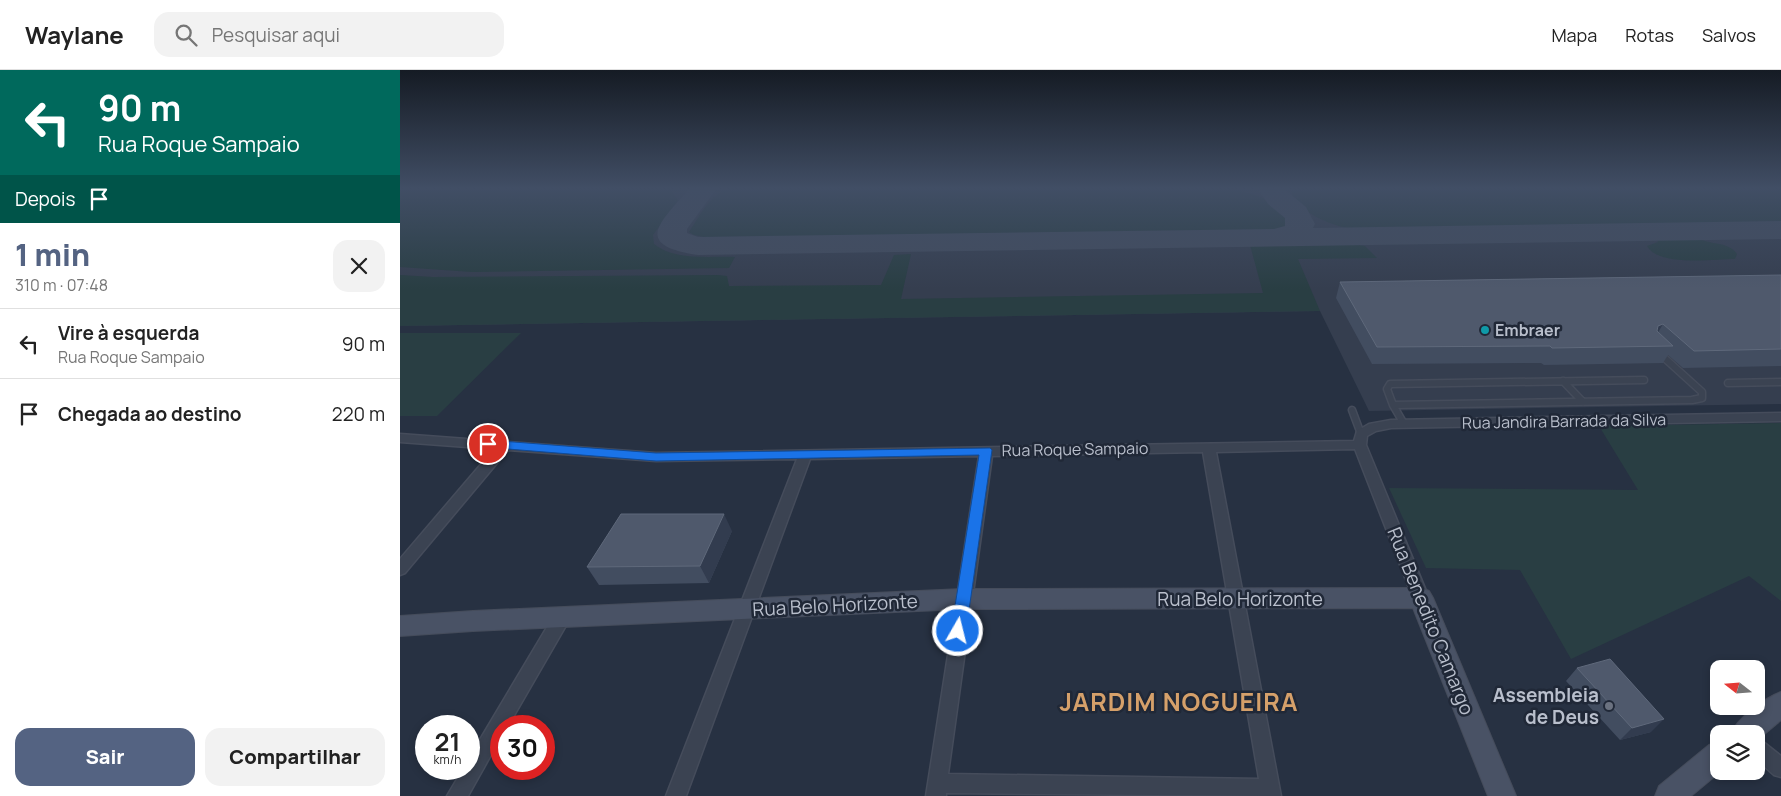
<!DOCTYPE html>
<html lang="pt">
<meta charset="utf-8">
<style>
body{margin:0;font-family:Manrope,sans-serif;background:#f2f2f2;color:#222;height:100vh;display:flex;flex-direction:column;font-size:19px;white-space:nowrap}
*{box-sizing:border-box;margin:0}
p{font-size:16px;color:#767676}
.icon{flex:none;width:28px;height:28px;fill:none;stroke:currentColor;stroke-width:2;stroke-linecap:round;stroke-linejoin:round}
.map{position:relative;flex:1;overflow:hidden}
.side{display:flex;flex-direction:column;background:#fff;width:400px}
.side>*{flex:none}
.guide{background:#00695c;color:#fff;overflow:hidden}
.needle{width:32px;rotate:287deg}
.fabs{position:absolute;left:1310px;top:590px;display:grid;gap:10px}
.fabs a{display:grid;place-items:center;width:55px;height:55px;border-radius:10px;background:#fff;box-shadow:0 2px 8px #0003;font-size:25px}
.speed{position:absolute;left:15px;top:645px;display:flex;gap:10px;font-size:25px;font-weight:700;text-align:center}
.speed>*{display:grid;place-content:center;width:65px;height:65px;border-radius:50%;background:#fff;box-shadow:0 2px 8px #0003;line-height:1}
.speed small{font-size:12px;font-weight:400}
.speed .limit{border:8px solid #d22;background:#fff;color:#111}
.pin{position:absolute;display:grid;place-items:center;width:42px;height:42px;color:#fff;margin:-21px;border:2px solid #fff;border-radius:50%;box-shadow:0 1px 5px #0007}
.me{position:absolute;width:55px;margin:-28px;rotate:8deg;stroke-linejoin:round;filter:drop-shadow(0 0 4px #0008)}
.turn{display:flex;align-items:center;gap:18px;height:105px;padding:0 15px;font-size:22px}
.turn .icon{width:65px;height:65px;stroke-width:2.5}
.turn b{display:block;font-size:35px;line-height:42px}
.then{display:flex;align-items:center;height:48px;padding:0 15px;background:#0003;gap:10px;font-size:19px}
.round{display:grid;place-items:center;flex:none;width:52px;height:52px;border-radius:15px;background:#f2f2f2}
.headline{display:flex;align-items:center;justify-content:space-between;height:85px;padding:0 15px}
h1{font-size:30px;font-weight:800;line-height:38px;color:#546382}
.action{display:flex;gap:10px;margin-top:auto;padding:10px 15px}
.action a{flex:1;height:58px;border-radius:15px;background:#546382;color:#fff;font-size:20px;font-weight:800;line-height:58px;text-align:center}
.action a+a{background:#f2f2f2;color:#222}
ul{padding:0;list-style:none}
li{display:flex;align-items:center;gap:15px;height:70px;padding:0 15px;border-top:1px solid #e0e0e0}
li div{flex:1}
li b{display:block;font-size:19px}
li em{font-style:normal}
header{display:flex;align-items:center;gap:30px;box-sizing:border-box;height:70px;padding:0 25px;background:#fff;border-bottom:1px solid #e0e0e0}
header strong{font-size:24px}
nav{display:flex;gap:28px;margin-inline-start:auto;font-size:18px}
.search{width:350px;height:45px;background:#f2f2f2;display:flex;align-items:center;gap:12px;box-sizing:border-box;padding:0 18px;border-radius:15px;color:#767676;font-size:19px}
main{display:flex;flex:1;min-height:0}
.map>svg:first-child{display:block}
.airport{fill:#353e4f}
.green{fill:#293e43}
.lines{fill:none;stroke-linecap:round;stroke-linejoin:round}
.taxiway{fill:#424c5e;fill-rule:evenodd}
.lane-casing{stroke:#454c5b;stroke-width:9}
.street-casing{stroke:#454c5b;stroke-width:3}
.secondary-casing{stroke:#454c5b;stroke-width:2}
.lane{stroke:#3b4352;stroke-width:6}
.street{fill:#3b4352;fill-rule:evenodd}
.secondary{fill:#495265;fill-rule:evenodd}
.wall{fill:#424d60}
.shaded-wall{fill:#323c4f}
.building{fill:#4f596c;stroke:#5f697b}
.route{fill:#1a73e8;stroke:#114b97}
.culture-dot{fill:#0f9aa8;stroke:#202837;stroke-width:2}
.worship-dot{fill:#6b7280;stroke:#202837;stroke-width:2}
.labels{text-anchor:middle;stroke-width:5;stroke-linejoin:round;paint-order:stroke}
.poi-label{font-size:16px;font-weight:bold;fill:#b9bfcc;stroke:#202837;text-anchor:start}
.street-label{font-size:16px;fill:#b9bfcc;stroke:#202837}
.near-street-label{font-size:19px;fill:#b9bfcc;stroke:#202837}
.near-poi-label{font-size:19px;font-weight:bold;fill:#b9bfcc;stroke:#202837;text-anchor:end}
.near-district-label{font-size:25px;font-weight:bold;letter-spacing:1px;fill:#d5a06a;stroke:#202837}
</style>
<header>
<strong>Waylane</strong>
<div class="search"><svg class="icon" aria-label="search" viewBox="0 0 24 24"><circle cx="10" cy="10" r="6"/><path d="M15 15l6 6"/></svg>Pesquisar aqui</div>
<nav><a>Mapa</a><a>Rotas</a><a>Salvos</a></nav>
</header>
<main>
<section class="side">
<div class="guide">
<div class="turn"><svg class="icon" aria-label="left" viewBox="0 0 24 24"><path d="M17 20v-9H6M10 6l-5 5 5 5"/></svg><div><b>90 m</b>Rua Roque Sampaio</div></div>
<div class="then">Depois<svg class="icon" aria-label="arrive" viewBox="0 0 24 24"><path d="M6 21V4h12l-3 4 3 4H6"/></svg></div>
</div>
<div class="headline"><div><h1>1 min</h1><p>310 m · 07:48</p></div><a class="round"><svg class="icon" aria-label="close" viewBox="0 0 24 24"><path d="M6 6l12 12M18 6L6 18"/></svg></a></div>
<ul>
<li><svg class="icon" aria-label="left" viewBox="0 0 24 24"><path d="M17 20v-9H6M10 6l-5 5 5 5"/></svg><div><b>Vire à esquerda</b><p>Rua Roque Sampaio</p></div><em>90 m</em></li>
<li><svg class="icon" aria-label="arrive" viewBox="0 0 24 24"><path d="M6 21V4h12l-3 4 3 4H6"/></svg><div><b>Chegada ao destino</b></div><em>220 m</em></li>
</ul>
<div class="action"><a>Sair</a><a>Compartilhar</a></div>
</section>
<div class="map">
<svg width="1381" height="726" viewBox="0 0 1381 726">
<rect width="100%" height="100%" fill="#273142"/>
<!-- airport -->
<path class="airport" d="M0,118H1381V334L969,341L920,241L0,256Z"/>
<!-- green -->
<path class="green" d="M269,118L278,130L253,165L254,174C275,191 309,186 335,187L329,198L72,202L0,197V120Z
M332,118H829C853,124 875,130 894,147V154L888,160L877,162L304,167L294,165L289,162C301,144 310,123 332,118Z
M894,118H1381V155L956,160C936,157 896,143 891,121Z
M1297,167C1309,176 1327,170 1337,184L1335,189C1314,189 1259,197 1247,176L1258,172L1256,168Z
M954,174L965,176L977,188L898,189L920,241L0,256V205L33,207L318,205L327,206L329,216L481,215L494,185L511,184L501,229L863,223L850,175Z
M0,263H121L37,346H0Z
M1381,353V531L1349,506L1171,589L1120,500L1026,498L989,418L1238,420L1199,356Z"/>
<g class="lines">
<!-- taxiway -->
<path class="taxiway" d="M290,118H317L287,159V163L298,167L874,159L885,156V148L868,134L857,118H883L906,137L915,154L913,158L1381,151V169L298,185C230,175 262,151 290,118Z"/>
<!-- lane casing -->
<g class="lane-casing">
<path id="lane" d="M1163,311L1183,332
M1328,313L1381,312
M993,335L1292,330L1302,328V322L1259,283
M952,340L961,364
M1004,354L993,335L987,319L990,314L1244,310"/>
</g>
<!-- street casing -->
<g class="street-casing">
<path id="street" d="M1381,343V351L991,358L976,361L967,366L966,375L1029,528L1026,533L1021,534L1016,533L1013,528L955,379L816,382L881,726L546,723V726H526L579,386L410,389L286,726H266L397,389L256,391L108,380L5,503L0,505V489L94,379L0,372V364L256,383L954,371L957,361L969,354L991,350ZM803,382L859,709L548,704L592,386Z
M162,540L168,542L170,547L168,552L108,656H101V667L68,726H47L63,699H69V688L156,542Z
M1356,668L1362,671L1381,686V707L1374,705L1356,689Z"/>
</g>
<!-- secondary casing -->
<g class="secondary-casing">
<path id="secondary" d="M1021,518L1029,521L1033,528L1116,726H1088L1013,538L563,539L73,561L0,566V546L73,541L563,519Z
M1381,622V650L1356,671V664H1331C1337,648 1365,628 1381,622Z
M1319,672V701H1321L1291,726H1255L1259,716L1309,675Z"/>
</g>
<!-- lane -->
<use href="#lane" class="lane"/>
<!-- street -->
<use href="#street" class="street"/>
<!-- secondary -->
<use href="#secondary" class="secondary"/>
</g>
<!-- wall -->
<path class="wall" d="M1381,205V296L1283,298L1268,285L1263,293L1144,295L1141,293L972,294L936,228L940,212Z
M332,461L309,513L199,515L187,497Z
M1177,598L1251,662L1220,670L1166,611Z"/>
<!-- shaded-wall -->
<path class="shaded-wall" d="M1263,254L1253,271L1258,256Z
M324,444L332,461L309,513L300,496Z
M1264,649L1251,662L1220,670L1232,658Z"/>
<!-- building -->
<path class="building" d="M1381,205V279L1294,281L1263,254L1258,256L1257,261L1273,276L1152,278L1150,276L977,277L940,212Z
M221,444H324L300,496L187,497Z
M1210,589L1264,649L1232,658L1177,598Z"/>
<!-- sky -->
<linearGradient id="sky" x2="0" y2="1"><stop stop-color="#151b24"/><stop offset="0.54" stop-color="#414e65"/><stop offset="1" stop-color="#414e65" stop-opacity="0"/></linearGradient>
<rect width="1381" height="219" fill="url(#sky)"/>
<!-- route -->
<path class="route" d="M88,370L256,383L590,378L592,380L566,561L564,565L558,567L553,565L551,561L579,385L256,391L83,377L82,374Z"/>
<!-- markers -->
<circle class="culture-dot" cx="1085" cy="260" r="5"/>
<circle class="worship-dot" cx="1209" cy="636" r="5"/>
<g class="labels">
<!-- poi labels -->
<g class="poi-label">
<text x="1095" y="266">Embraer</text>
</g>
<!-- street labels -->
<g class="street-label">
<text transform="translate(1164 351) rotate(-1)" y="6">Rua Jandira Barrada da Silva</text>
<text transform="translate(675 379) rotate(-1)" y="6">Rua Roque Sampaio</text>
</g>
<!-- near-street labels -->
<g class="near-street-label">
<text x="840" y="536">Rua Belo Horizonte</text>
<text transform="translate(435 535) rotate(-3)" y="7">Rua Belo Horizonte</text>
<text transform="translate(1031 551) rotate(68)" y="7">Rua Benedito Camargo</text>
</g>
<!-- near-poi labels -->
<g class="near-poi-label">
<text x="1199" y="632">Assembleia<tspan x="1199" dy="22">de Deus</tspan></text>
</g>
<!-- near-district labels -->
<g class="near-district-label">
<text x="779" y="641">JARDIM NOGUEIRA</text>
</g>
</g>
</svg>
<div class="fabs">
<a><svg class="needle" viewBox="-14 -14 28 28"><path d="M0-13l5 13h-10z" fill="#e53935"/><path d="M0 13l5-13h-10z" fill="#767676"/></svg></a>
<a><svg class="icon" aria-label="layers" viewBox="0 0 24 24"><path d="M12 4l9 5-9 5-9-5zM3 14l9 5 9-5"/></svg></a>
</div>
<div class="speed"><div>21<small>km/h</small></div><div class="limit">30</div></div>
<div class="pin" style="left:88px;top:374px;background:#d93025"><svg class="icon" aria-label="arrive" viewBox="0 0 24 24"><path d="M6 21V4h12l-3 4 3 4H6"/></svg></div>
<svg class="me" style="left:558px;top:561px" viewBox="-20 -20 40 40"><circle r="17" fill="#1a73e8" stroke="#fff" stroke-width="3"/><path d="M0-11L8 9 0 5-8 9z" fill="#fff"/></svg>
</div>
</main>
